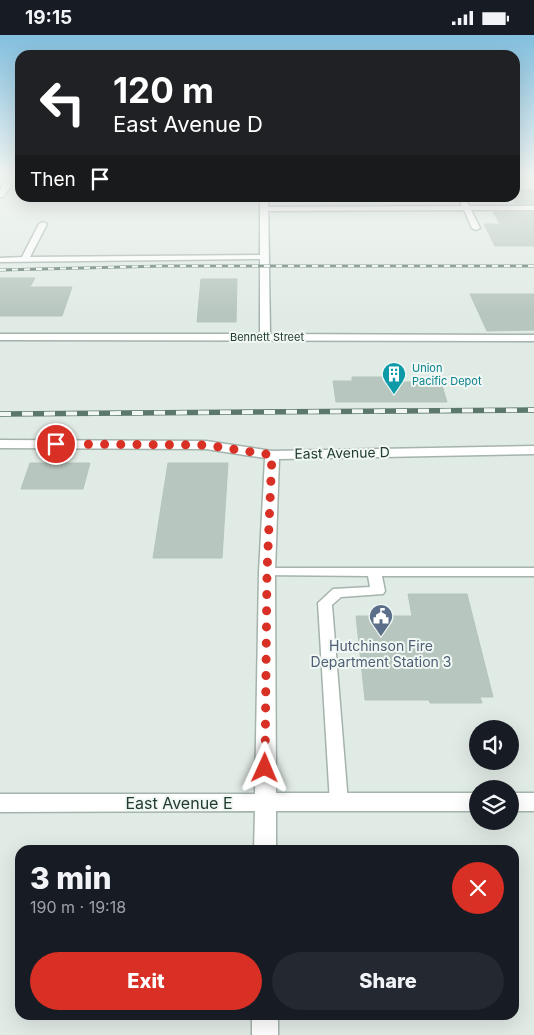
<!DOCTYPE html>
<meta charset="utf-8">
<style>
body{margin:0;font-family:Inter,sans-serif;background:#242831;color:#f1f3f6;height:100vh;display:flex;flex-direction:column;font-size:19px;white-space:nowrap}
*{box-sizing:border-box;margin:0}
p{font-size:16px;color:#9ea1a6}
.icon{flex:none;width:28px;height:28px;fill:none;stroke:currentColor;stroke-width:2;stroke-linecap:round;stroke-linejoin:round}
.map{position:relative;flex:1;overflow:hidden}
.panel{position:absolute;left:15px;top:810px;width:504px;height:175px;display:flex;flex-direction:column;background:#171b24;border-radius:15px;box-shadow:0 5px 20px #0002}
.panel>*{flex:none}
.guide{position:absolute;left:15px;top:15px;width:505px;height:152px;border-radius:15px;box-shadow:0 5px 20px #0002;background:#202124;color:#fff;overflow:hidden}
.buttons{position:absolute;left:469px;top:685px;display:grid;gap:10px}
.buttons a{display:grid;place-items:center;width:50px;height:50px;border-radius:50%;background:#171b24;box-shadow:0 5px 20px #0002;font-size:25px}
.pin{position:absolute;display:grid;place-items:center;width:42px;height:42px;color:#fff;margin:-21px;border:2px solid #fff;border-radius:50%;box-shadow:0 1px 5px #0007}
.me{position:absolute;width:55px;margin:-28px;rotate:1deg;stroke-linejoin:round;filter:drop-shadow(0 0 4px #0008)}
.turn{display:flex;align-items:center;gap:18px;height:105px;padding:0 15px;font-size:22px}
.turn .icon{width:65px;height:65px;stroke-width:2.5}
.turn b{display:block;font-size:35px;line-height:42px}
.then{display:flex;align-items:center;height:48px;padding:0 15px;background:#0003;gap:10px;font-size:19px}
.round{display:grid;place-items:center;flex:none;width:52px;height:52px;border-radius:26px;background:#242831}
.head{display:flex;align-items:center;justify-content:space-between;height:85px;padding:0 15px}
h1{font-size:30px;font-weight:800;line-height:38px}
.button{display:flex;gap:10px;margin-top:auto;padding:10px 15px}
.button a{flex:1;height:58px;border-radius:30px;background:#d93025;color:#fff;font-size:20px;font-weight:800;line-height:58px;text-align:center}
.button a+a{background:#242831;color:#f1f3f6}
.status{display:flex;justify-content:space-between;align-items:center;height:35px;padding:0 25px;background:#171b24;direction:ltr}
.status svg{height:14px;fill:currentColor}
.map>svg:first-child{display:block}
.building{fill:#b7c6be;stroke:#b4c5bb}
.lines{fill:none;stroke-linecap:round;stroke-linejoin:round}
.service-casing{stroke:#a4b3ab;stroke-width:3}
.minor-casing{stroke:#a4b3ab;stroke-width:3}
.tertiary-casing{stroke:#a4b3ab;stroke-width:3}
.service{fill:#fff;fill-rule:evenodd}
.minor{fill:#fff;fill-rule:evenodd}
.tertiary{fill:#fff;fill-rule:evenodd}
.rail-far1-casing{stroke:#5c776c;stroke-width:3}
.rail-casing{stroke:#5c776c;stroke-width:5.5}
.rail-far1{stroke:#f1f8f4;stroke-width:2;stroke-dasharray:6;stroke-linecap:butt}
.rail{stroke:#f1f8f4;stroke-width:4;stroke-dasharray:11;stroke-linecap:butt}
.route{stroke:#d93025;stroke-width:9;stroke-dasharray:0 16.2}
.labels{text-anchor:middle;stroke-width:4;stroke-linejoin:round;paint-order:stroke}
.far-street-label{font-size:11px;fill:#223b31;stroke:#f1f8f4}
.far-culture-label{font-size:11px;fill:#0d838f;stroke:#f1f8f4;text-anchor:start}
.street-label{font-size:14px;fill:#223b31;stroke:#f1f8f4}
.service-label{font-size:14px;fill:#4e5e75;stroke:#f1f8f4}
.near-street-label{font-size:16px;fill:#223b31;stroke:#f1f8f4}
</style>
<div class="status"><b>19:15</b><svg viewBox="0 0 49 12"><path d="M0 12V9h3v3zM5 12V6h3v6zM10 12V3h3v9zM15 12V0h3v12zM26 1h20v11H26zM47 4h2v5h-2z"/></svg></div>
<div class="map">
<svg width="534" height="1000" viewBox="0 0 534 1000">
<rect width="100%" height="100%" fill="#e1ebe5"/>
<!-- building -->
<path class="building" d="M515,155H534V169H515Z
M493,177H534V211H495L484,189H500Z
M0,243H35L30,252H72L62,281H0Z
M201,244H237L236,287H197Z
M470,259H534V295L487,296Z
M352,342H396L398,347H441L447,367H336L333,346H352Z
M30,428H90L83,454H21Z
M168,428H228L222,523H153Z
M408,559H467L493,662H480L482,668H430L429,665H365L356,581H412Z"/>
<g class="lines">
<!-- service casing -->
<g class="service-casing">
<path id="service" d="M458,162H465L469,171H534V175H471L480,193L476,195L472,193L464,175L264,176L261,174L264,172L462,171Z
M43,187L47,189L30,222L265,220L269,222L265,224L0,227V223L22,222L39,189Z
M267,533H534V541H382L385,556L383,559L341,562L332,570L348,768L345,773L339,775L333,773L330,768L318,568L333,554L370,552L368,541L262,540L260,537L262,534Z"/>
</g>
<!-- minor casing -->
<g class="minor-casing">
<path id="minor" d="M260,162H268L270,299L534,300V306L0,305V299H260Z
M0,405L206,406L272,416L534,411V419L279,424L275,537L276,758H478V776H276V815H254L255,776L0,777V759H255L259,537L265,423L206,414L0,413Z
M510,758H534V776H510Z
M252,980H278V1000H252Z"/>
</g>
<!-- tertiary casing -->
<g class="tertiary-casing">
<path id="tertiary" d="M10,140H18L3,162H0V154Z"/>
</g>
<!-- service -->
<use href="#service" class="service"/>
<!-- minor -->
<use href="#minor" class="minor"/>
<!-- tertiary -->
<use href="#tertiary" class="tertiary"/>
<!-- rail-far1 casing -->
<g class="rail-far1-casing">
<path id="rail-far1" d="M0,235L163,231H534"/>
</g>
<!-- rail casing -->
<g class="rail-casing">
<path id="rail" d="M0,379L534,375"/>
</g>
<!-- rail-far1 -->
<use href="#rail-far1" class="rail-far1"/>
<!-- rail -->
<use href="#rail" class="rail"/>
</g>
<!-- sky -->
<linearGradient id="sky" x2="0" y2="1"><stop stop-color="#82bfde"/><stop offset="0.5" stop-color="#f2f6f3"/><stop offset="1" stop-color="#f2f6f3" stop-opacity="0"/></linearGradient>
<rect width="534" height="280" fill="url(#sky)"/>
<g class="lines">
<!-- route -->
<path class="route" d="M56,409L206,410L272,420L267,537L265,733"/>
</g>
<!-- icons -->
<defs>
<g id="building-pin" transform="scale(1.25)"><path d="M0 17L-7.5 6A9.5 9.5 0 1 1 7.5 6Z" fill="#0f9aa8" stroke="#f1f8f4"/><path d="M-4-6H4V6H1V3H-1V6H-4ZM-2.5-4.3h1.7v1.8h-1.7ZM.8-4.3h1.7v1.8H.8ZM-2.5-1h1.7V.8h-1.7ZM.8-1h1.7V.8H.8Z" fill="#fff"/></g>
<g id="civic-pin" transform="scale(1.25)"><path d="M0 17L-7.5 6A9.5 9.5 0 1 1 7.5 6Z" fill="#5c6f8a" stroke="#f1f8f4"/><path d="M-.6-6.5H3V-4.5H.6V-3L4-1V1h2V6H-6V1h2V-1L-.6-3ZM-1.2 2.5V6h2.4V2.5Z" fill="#fff"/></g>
</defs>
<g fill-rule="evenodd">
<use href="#building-pin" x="394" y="339"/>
<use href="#civic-pin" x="381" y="581"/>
</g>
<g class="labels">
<!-- far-street labels -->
<g class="far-street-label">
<text x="267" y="306">Bennett Street</text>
</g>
<!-- far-culture labels -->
<g class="far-culture-label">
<text x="412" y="337">Union<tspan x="412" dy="13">Pacific Depot</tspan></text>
</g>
<!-- street labels -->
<g class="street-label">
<text transform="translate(342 418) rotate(-1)" y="5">East Avenue D</text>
</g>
<!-- service labels -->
<g class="service-label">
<text x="381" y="616">Hutchinson Fire<tspan x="381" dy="16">Department Station 3</tspan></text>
</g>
<!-- near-street labels -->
<g class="near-street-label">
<text x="179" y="774">East Avenue E</text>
</g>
</g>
</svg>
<div class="buttons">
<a><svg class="icon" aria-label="sound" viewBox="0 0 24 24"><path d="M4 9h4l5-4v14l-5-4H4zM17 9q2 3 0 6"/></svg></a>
<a><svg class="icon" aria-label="layers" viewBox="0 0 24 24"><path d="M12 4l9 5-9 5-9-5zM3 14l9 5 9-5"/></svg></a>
</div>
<div class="pin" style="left:56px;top:409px;background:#d93025"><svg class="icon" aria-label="arrive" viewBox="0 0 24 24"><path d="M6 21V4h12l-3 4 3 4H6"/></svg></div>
<svg class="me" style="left:265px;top:733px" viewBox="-20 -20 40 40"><path d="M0-17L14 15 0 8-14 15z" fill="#d93025" stroke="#fff" stroke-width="4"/></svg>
<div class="guide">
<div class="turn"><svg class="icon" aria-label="left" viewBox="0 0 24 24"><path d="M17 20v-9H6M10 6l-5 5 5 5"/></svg><div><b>120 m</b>East Avenue D</div></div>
<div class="then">Then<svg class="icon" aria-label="arrive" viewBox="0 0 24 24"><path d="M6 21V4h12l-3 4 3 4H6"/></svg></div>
</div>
<section class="panel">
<div class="head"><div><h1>3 min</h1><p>190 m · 19:18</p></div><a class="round" style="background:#d93025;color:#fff"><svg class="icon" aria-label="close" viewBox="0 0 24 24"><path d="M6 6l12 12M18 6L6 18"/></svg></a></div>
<div class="button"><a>Exit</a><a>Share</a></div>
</section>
</div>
